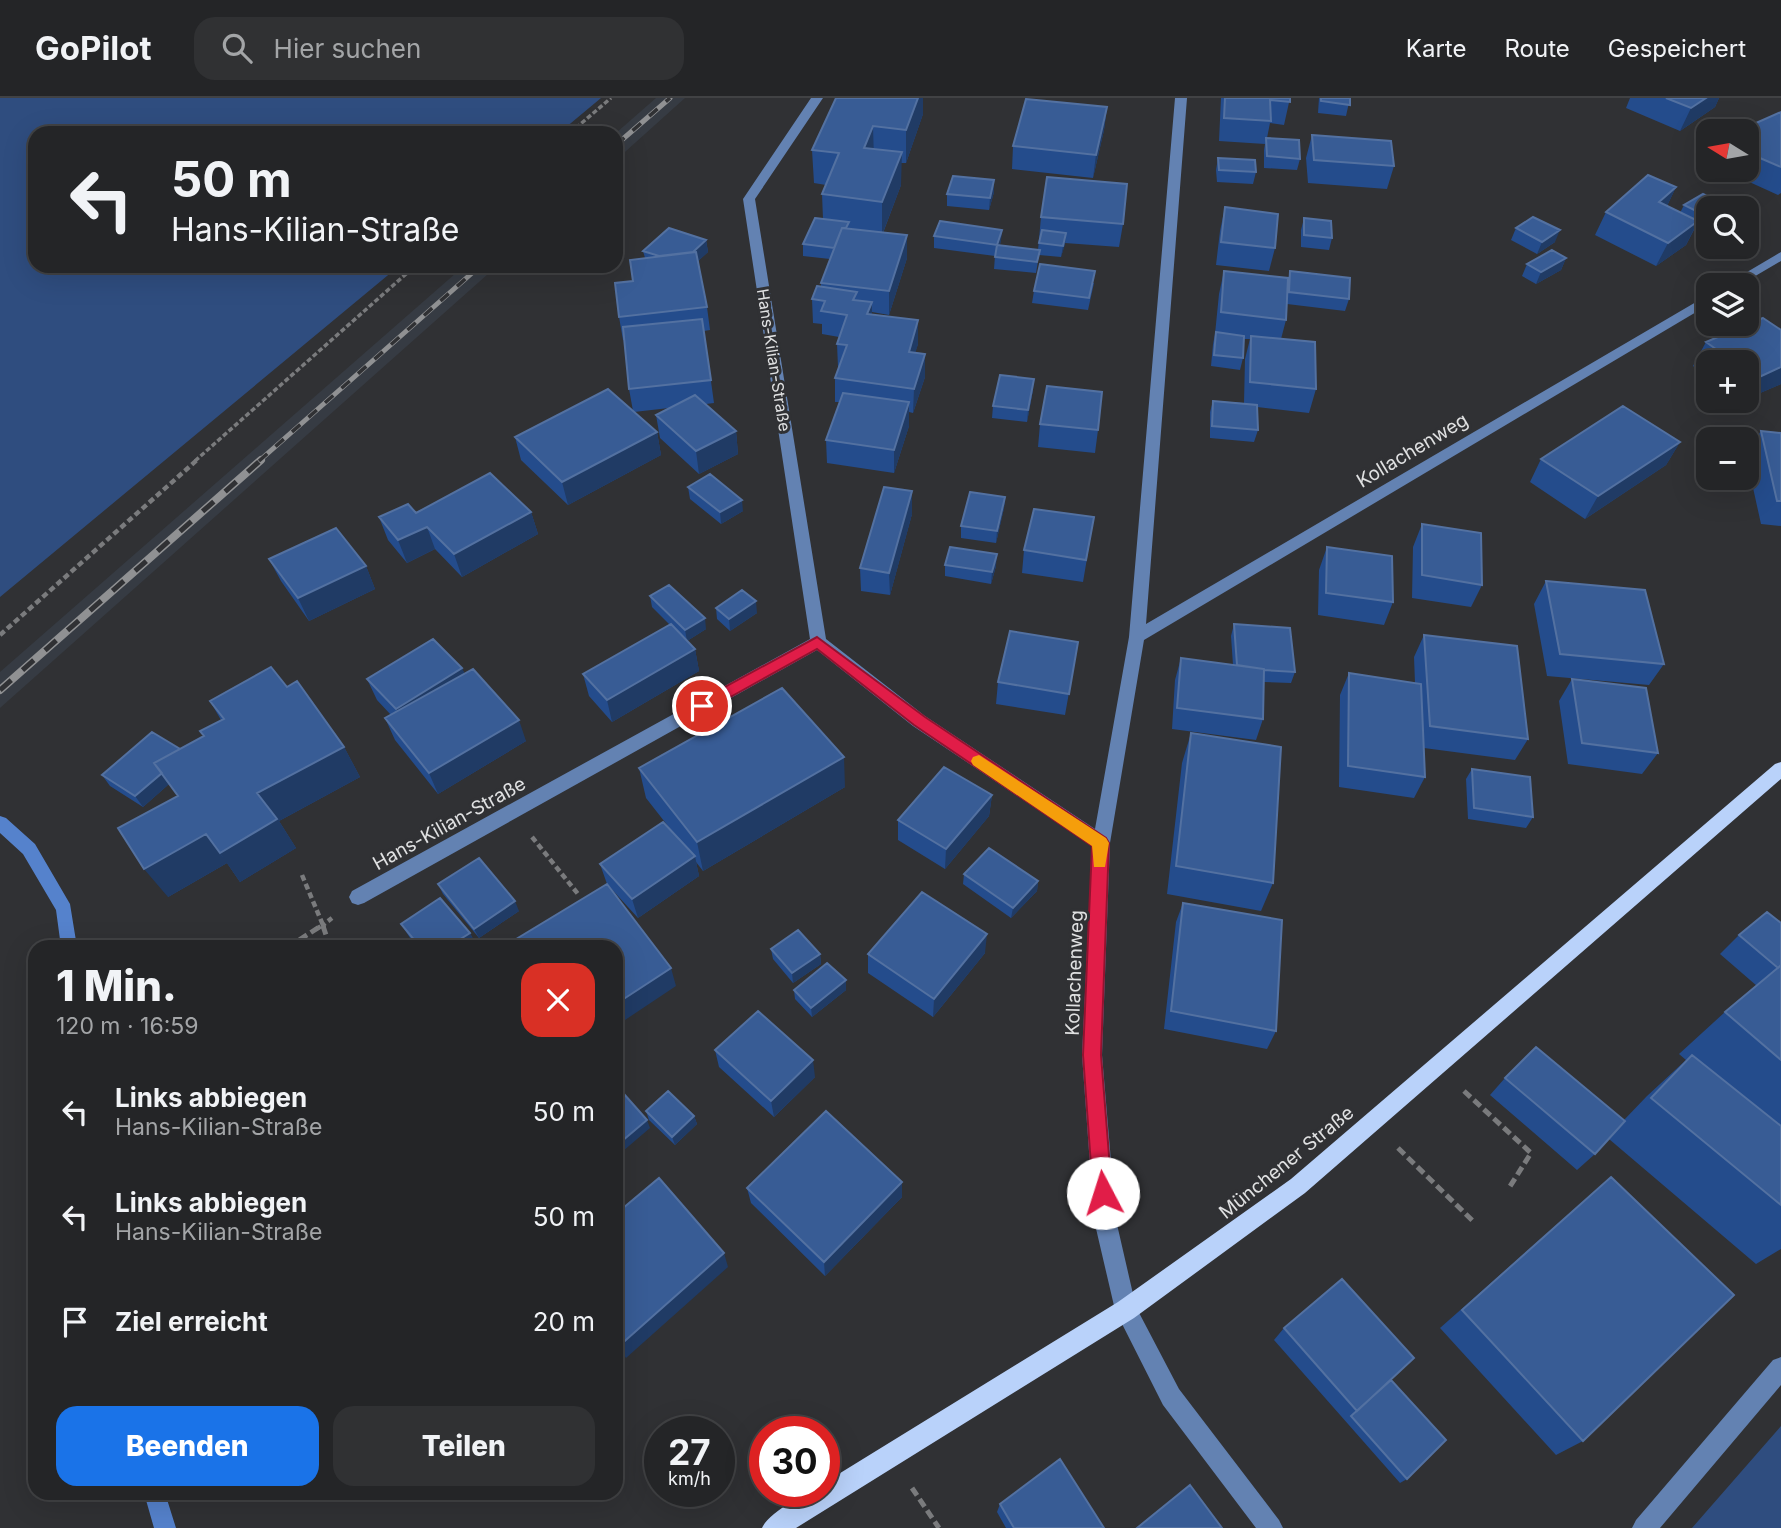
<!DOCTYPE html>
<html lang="de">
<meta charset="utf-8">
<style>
body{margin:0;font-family:Inter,sans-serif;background:#303133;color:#f1f3f6;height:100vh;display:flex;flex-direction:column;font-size:26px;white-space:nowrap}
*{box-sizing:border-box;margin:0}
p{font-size:23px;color:#a3a5a7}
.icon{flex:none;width:38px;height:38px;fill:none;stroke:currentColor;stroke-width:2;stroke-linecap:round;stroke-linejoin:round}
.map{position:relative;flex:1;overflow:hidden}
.drawer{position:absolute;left:28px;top:842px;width:595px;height:560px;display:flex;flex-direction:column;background:#242527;border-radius:21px;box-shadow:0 7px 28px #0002,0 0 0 2px #414244}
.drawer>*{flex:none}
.hud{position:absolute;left:28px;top:28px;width:595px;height:147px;border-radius:21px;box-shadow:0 7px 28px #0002,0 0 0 2px #414244;background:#242527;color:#f1f3f6;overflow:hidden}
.needle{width:46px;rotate:281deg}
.buttons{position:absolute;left:1696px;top:21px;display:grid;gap:14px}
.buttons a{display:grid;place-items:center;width:63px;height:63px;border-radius:14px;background:#242527;box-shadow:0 7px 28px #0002,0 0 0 2px #414244;font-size:35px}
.speed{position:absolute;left:644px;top:1318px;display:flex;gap:14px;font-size:35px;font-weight:700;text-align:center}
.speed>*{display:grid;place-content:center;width:91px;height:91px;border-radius:50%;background:#242527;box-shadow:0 7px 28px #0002,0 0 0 2px #414244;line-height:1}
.speed small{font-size:18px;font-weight:400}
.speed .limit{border:10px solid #d22;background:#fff;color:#111}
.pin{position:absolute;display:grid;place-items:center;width:60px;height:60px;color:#fff;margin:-30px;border:4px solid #fff;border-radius:50%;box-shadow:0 2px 7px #0007}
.me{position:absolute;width:77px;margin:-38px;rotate:355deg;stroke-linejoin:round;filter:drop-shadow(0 0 5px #0008)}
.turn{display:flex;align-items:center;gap:24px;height:147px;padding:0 28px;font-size:32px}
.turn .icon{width:91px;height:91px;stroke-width:2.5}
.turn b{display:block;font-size:49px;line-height:60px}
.round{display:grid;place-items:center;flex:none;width:74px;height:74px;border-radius:21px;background:#303133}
.head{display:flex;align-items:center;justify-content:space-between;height:119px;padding:0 28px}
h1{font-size:42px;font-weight:800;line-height:52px}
.button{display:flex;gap:14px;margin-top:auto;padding:14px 28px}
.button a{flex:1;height:80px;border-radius:21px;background:#1a73e8;color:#fff;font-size:28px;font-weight:800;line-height:80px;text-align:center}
.button a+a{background:#303133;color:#f1f3f6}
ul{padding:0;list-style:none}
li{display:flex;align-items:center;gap:21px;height:105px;padding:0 28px}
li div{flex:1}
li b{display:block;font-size:26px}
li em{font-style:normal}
header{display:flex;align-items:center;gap:42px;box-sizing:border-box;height:98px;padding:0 35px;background:#242527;border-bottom:2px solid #414244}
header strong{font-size:33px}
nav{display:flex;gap:38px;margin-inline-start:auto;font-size:24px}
.search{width:490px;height:63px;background:#303133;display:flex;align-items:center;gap:18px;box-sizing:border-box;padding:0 24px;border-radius:21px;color:#a3a5a7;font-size:26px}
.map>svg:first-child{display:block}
.built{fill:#363b43}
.green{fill:#2f4d7f}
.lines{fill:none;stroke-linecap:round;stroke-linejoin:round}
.stream{fill:#5582cc;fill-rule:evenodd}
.path-far2{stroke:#7a7b7d;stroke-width:3.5;stroke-dasharray:5 2.5;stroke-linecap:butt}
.path-far1{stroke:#7a7b7d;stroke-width:4.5;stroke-dasharray:6 3.5;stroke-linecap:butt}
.path{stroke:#7a7b7d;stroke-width:5;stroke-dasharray:9 4.5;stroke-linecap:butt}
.minor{fill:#6382b2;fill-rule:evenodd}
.major{fill:#b9d2fa;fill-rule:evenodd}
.rail-far1-casing{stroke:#909193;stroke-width:5}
.rail-casing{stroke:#909193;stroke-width:8}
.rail-far1{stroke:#303134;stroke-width:3.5;stroke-dasharray:11;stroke-linecap:butt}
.rail{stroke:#303134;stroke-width:5;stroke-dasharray:15;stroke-linecap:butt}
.wall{fill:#244c8c}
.shaded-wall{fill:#203b65}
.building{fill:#385c95;stroke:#5371a1;stroke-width:2}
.route{fill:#e11d48;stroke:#92132f;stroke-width:2}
.slow{fill:#f59e0b}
.labels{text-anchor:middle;stroke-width:6;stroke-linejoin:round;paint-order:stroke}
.far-street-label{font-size:16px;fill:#e0e1e2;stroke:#303134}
.street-label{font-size:19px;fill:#e0e1e2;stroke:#303134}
</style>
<header>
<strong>GoPilot</strong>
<div class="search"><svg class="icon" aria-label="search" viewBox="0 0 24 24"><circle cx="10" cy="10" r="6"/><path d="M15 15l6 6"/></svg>Hier suchen</div>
<nav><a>Karte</a><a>Route</a><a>Gespeichert</a></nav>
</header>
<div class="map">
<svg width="1781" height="1430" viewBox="0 0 1781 1430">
<rect width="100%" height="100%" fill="#303134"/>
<!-- built -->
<path class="built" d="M656,0H685L616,62V35Z
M464,168H497L0,610V574Z"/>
<!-- green -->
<path class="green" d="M0,0H601L559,35H35V168H399L0,499Z
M1781,1328V1430H1692Z"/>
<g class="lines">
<!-- stream -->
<path class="stream" d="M0,718L6,720L35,746L70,806L77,849H61L56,812L23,756L0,735Z
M144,1395H165L176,1430H154Z"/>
<!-- path-far2 -->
<path class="path-far2" d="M570,35L611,0
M195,363L415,168"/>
<!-- path-far1 -->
<path class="path-far1" d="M0,537L197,362
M532,739L578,796
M302,777L323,827L318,830
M324,830L323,827L332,820"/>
<!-- path -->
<path class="path" d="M323,828L330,849
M288,849L321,828
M1464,993L1531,1055L1509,1090
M1398,1050L1475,1125
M912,1390L939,1430"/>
<!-- minor -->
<path class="minor" d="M811,0H823L755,101L826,541L925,618L1095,731L1129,539L1175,0H1187L1146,526L1708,197V207L1144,542L1110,745L1102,957L1116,1122L1136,1209L1179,1291L1279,1422L1283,1430H1256L1163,1307L1115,1212L1094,1122L1082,957L1092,748L913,628L817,552L364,805L358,807L352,805L349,799L352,793L810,541L743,101Z
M1781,154V163L1740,187H1725Z
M1781,1259V1287L1660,1430H1632L1636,1422L1773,1262Z"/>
<!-- major -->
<path class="major" d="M1781,664V681L1305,1095L1134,1220L796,1430H762C769,1414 807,1393 824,1393V1385L1118,1204L1291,1081L1775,666Z"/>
<!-- rail-far1 casing -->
<g class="rail-far1-casing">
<path id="rail-far1" d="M616,47L670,0
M259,363L480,168"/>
</g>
<!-- rail casing -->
<g class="rail-casing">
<path id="rail" d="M0,592L261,362"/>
</g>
<!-- rail-far1 -->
<use href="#rail-far1" class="rail-far1"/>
<!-- rail -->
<use href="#rail" class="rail"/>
</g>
<!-- wall -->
<path class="wall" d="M836,0H923V16L906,65H901V87L883,135L907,137V160L889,217L872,214V217L918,246L915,254L925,256V279L913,315L909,314V328L894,375L827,365L826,342L840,304H835V280L839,269H838L837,246L839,239L822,236V226L813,225L812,201L821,189V185L830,161L803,158V146L823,121L822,96L826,87L814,85L812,52Z
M1221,0H1290L1284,27L1270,25L1267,40L1300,61L1297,72L1264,70V52L1265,46L1219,43Z
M1319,0H1350L1346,18L1318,15Z
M1630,0H1719L1715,9L1680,33L1626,10Z
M1107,9L1104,32L1093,80L1012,71L1013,48Z
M1781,14V95L1778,97L1723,72H1746V33Z
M1312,37L1394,68L1387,91L1308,85L1306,60Z
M1218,60L1256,74L1253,86L1217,84L1216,72Z
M994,82V94L989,112L947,108V96Z
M1676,89L1667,108L1680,115L1684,107L1708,110V134L1696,128L1686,147L1656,168L1595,137L1606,114Z
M1225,109L1275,150L1269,173L1216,167L1220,133Z
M1041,119L1123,126L1119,149L1065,145L1061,159L1039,157L1036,175L994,171L995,158L934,150V138L1002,132L1000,147L1038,152Z
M1304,120L1332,140L1329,152L1301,149V132Z
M1516,130L1555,144L1537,156L1511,142Z
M706,142L708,154L698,163L707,209L710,232L704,233L714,305L706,306L736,333L738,356L699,376L660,340L656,317L669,310L634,314L657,334L661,357L568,407L521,362L515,339L633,313L629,291L625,242H623L619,219L633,183L645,160L643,153Z
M1566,160L1561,172L1536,186L1522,178L1527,166Z
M1224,173L1288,182L1290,173L1349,201L1345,213L1287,206L1286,222L1281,241L1316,291L1309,315L1257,309L1258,332L1254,344L1210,340V314L1213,303L1244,305L1245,261L1250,241H1244L1243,260L1240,272L1211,268L1213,246L1215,236L1219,196Z
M1094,185L1088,212L1032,205L1034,193Z
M1763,220L1781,232V286L1746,301V264H1708V279L1693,268L1706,244Z
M1033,292L1027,324L992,320L993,308Z
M1040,326L1098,332L1095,355L1038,349Z
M1761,333L1781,335V428L1761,426L1746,358V355Z
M1680,344L1666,367L1585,421L1530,384L1541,361Z
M688,389L743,413L721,426L690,401Z
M1005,399L1004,410L996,445L961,440V428Z
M531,414L538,436L462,479L435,451L407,465L388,442L379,419L416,415Z
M912,416L890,497L861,493L860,470Z
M1094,419L1083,484L1022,475L1024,452Z
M1422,426L1482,487L1471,509L1412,500L1413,449Z
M1327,449L1393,504L1384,527L1318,517L1319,472Z
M269,461L366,468L375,491L309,523L281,483Z
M945,467L996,468L991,486L945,478Z
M1546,483L1664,566L1649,587L1547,578L1534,506Z
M650,498L706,531L687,543L695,551L699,573L612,624L589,598L583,576L670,527L652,509Z
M716,510L757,515L730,533L717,521Z
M1234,526L1295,574L1291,585L1264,584L1263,621L1256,642L1172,631L1175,582L1181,560L1233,567L1231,538Z
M1424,537L1528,641L1515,662L1424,650L1425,679L1414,700L1339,689L1340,597L1349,575L1415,585L1414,559Z
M1078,544L1065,617L996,606L998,584Z
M462,570L464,575L526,643L438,696L395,642L385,620L391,617L377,602L367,581Z
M1572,581L1658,655L1642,676L1568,666L1559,603Z
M287,589L344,649L360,679L279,723L296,750L240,784L227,765L168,799L178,698L169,686L143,709L110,688L102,677L180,651L204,638L221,622L210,603Z
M1191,635L1273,785L1261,813L1167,796L1182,665Z
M639,670L845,689L703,773L696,764L699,778L638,820L607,786L600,766L675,737L646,700Z
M1472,671L1533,719L1526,730L1468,721L1466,681Z
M992,697L989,718L945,771L898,742V722Z
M964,776L1038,783L1037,793L1011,820L963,786Z
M438,786L519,813L479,840L443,796Z
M1183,805L1276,933L1267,951L1164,931L1176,824Z
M1781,825V1151L1756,1166L1609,1041L1595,1056L1577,1072L1490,997L1505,980L1624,1022L1647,998L1686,962L1679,956L1725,914L1757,888L1720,856L1739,837Z
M401,826L470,835L477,849H416Z
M771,851L820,856L821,866L793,885L773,861Z
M985,855L933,919L868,875V856Z
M794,892H846L812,919L795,901Z
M715,952L815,979L774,1019L719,969Z
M646,1013L694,1018L697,1026L675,1047L649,1022Z
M1611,1079L1583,1343L1556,1357L1440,1230Z
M902,1084V1099L825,1178L751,1105L747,1090Z
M1284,1230L1391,1282L1407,1381L1400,1385L1274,1242Z
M1000,1406L1104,1430H1006L997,1414Z"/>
<!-- shaded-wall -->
<path class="shaded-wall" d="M918,0H923V16L906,65V32Z
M1706,0H1719L1715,9L1680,33L1691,10Z
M1107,9L1104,32L1093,80L1096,57Z
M873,28L874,62L864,50Z
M902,54L901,87L882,137V104Z
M994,82V94L989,112L990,100Z
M1676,89L1665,112L1659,104Z
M1698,123L1686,147L1656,168L1668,145Z
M1002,132L1001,143L996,159L997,147Z
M1560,132L1555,144L1537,156L1542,144Z
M1066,135L1065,147L1061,159L1063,148Z
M907,137V160L889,217V193Z
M706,142L708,154L683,177L681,165Z
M1566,160L1561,172L1536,186L1541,174Z
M872,204V228L867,216Z
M918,222V246L909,277V254Z
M925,256V279L913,315L914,291Z
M1781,269V286L1746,301V296L1757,280Z
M1034,281L1033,292L1027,324L1028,312Z
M909,304V328L894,375V352Z
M736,333L738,356L699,376L696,353Z
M657,334L661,357L568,407L562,384Z
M1680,344L1666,367L1585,421L1598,398Z
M912,393V416L890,497L889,475Z
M1005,399L1004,410L996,445L997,433Z
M742,402L743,413L721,426L720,414Z
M531,414L538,436L462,479L454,456Z
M427,429L435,451L407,465L398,442Z
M997,456L996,468L991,486L992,474Z
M366,468L375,491L309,523L298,500Z
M756,503L757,515L730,533L729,521Z
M705,520L706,531L687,543L685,532Z
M695,551L699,573L612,624L607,602Z
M462,570L471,592L406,632L396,611Z
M519,622L526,643L438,696L429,675Z
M344,649L360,679L279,723L296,750L240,784L220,755L257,695Z
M844,659L845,689L703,773L697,744Z
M161,675L169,686L143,709L135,698Z
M992,697L989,718L945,771L946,751Z
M206,736L227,765L168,799L144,771Z
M695,758L699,778L638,820L632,801Z
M1038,783L1037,793L1011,820L1013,810Z
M515,803L519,813L479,840L474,831Z
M470,835L477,849H463L459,842Z
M987,836L985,855L933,919L934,901Z
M820,856L821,866L793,885L792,875Z
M671,870L676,888L616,928V906Z
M846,882V892L812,919L811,910Z
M813,962L815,979L774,1019L771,1003Z
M694,1018L697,1026L675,1047L672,1039Z
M647,1022L650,1030L616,1059V1048Z
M902,1084V1099L825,1178L824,1164Z
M724,1155L728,1169L626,1260L618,1249Z"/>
<!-- building -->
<path class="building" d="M836,0H918L906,32L873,28L864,50L902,54L882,104L822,96L839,55L812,52Z
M1225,0H1290V4L1270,2L1271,23L1224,20Z
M1321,0H1350V7L1321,3Z
M1666,0H1706L1691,10Z
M1026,1L1107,9L1096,57L1013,48Z
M1781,14V69L1746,54V33H1738Z
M1312,37L1391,43L1394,68L1314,62Z
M1266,40L1299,42L1300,61L1267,58Z
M1218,60L1255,62L1256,74L1219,72Z
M1648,77L1676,89L1659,104L1698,123L1668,145L1606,114Z
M953,78L994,82L990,100L947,96Z
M1047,79L1127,86L1123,126L1041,119Z
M1703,96L1731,110H1708V119L1684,107Z
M1225,109L1278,116L1275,150L1221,144Z
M1533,119L1560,132L1542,144L1516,130Z
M815,120L849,124L846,130H842L834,150L803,146Z
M1304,120L1331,123L1332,140L1304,137Z
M940,123L1002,132L997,147L934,138Z
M669,130L706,142L693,154L659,158L643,153Z
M842,130L907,137L889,193L821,185Z
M1042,132L1066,135L1063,148L1039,145Z
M997,147L1040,152L1037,164L995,159Z
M1552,152L1566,160L1541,174L1527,166Z
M696,154L707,209L619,219L615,185L633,183L630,162Z
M1040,166L1095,173L1089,200L1034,193Z
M1224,173L1288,180L1286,222L1221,214Z
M1290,173L1350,180L1349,201L1289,194Z
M817,188L857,194L853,202L872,204L867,216L918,222L909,254L925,256L914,291L835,280L847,247L837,246L847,217L821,213L825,203L812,201Z
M1763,220L1781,232V269L1757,280L1746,273V264H1734L1706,244Z
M702,221L711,282L629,291L623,229Z
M1216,234L1244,238L1243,260L1214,257Z
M1251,238L1315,244L1316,291L1250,284Z
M1000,277L1034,281L1028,312L993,308Z
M1047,288L1102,294L1098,332L1040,326Z
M608,291L657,334L562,384L515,339Z
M843,295L909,304L894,352L826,342Z
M695,297L736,333L696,353L656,317Z
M1213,303L1257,307L1258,332L1212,328Z
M1623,308L1680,344L1598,398L1541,361Z
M1761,333L1781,335V403H1777Z
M490,375L531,414L454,456L427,429L398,442L379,419L408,406L416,415Z
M710,376L742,402L720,414L688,389Z
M884,389L912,393L889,475L860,470Z
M970,394L1005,399L997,433L961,428Z
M1034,411L1094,419L1086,462L1024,452Z
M1422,426L1481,435L1482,487L1422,477Z
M336,430L366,468L298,500L269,461Z
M950,449L997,456L992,474L945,467Z
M1327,449L1392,458L1393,504L1326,495Z
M1546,483L1645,492L1664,566L1560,556Z
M669,487L705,520L685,532L650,498Z
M742,492L756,503L729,521L716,510Z
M671,526L695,551L607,602L583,576Z
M1234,526L1290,530L1295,574L1264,572V571L1237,567Z
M1010,533L1078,544L1069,596L998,584Z
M1424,537L1517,548L1528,641L1430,628Z
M433,541L462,570L396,611L367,581Z
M1181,560L1264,571L1263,621L1177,610Z
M271,569L287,589L297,583L344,649L257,695L277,721L220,755L206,736L144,771L118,730L178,698L154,665L204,638L200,633L224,621L210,603Z
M473,571L519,622L429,675L385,620Z
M1349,575L1421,586L1425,679L1348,668Z
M1572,581L1646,590L1658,655L1582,645Z
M782,590L844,659L697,744L639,670Z
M152,634L180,651L154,665L162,675L135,698L102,677Z
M1191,635L1281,649L1273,785L1176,768Z
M944,669L992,697L946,751L898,722Z
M1472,671L1530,679L1533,719L1474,710Z
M663,724L695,758L632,801L600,766Z
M989,750L1038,783L1013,810L964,776Z
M479,760L515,803L474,831L438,786Z
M607,786L671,870L616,906V849H518L513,843Z
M922,794L987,836L934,901L868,856Z
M440,800L470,835L459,842L465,849H420L401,826Z
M1183,805L1282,822L1276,933L1171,913Z
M1767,814L1781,825V869L1780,868L1778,870L1739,837Z
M798,832L820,856L792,875L771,851Z
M252,843L256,849H243Z
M827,865L846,882L811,910L794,892Z
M1780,868L1781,869V962L1725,914Z
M758,913L813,962L771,1003L715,952Z
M1536,949L1625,1023L1595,1056L1505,980Z
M1692,957L1781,1028V1107L1651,1000Z
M616,987L647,1022L616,1048Z
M668,993L694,1018L672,1039L646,1013Z
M826,1013L902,1084L824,1164L747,1090Z
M1611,1079L1734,1197L1583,1343L1462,1212Z
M659,1080L724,1155L618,1249L616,1246V1116Z
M1342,1181L1414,1260L1357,1313L1284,1230Z
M1391,1282L1446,1342L1407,1381L1351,1318Z
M1060,1361L1104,1430H1014L1000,1406Z
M1190,1387L1222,1430H1137Z"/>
<!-- route -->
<path class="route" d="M817,539L925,619L1106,740L1109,745L1101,957L1112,1095L1110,1101L1103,1104L1096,1101L1093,1095L1083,957L1092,748L914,627L817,551L707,612H697L694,608L697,604Z"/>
<!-- slow -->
<path class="slow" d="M979,657L1106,740L1109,745L1105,769H1094L1092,748L973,667L971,663L973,659Z"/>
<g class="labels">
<!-- far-street labels -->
<g class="far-street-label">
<text transform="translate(774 262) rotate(81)" y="6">Hans-Kilian-Straße</text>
</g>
<!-- street labels -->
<g class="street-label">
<text transform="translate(1412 352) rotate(-31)" y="7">Kollachenweg</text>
<text transform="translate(449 725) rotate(-29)" y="7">Hans-Kilian-Straße</text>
<text transform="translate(1074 875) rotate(-88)" y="7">Kollachenweg</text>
<text transform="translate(1286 1064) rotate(-39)" y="7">Münchener Straße</text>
</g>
</g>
</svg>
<div class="buttons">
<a><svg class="needle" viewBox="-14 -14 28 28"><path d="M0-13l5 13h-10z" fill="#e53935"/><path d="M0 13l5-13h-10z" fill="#a3a5a7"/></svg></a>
<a><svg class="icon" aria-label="search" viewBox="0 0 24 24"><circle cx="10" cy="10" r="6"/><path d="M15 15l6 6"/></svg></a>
<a><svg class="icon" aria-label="layers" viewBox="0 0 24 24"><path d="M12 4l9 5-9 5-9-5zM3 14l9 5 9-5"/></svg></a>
<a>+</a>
<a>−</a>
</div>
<div class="speed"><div>27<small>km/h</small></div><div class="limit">30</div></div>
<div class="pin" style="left:702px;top:608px;background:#d93025"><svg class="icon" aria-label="arrive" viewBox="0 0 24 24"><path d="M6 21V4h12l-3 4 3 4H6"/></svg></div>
<svg class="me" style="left:1103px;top:1095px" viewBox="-20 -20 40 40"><circle r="19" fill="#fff"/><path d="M0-13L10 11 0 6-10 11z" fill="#e11d48"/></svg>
<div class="hud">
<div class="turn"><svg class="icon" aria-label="left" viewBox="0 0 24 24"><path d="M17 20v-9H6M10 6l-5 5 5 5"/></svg><div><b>50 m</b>Hans-Kilian-Straße</div></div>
</div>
<section class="drawer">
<div class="head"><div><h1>1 Min.</h1><p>120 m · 16:59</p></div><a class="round" style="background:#d93025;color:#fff"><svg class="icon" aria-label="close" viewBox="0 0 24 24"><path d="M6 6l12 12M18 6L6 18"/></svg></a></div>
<ul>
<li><svg class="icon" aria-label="left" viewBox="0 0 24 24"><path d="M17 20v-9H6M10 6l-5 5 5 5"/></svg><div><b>Links abbiegen</b><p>Hans-Kilian-Straße</p></div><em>50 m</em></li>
<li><svg class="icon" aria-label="left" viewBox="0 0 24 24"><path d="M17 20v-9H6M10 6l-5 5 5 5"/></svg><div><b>Links abbiegen</b><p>Hans-Kilian-Straße</p></div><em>50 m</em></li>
<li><svg class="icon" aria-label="arrive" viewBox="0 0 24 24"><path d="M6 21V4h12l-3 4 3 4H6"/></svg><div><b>Ziel erreicht</b></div><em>20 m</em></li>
</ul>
<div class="button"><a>Beenden</a><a>Teilen</a></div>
</section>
</div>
